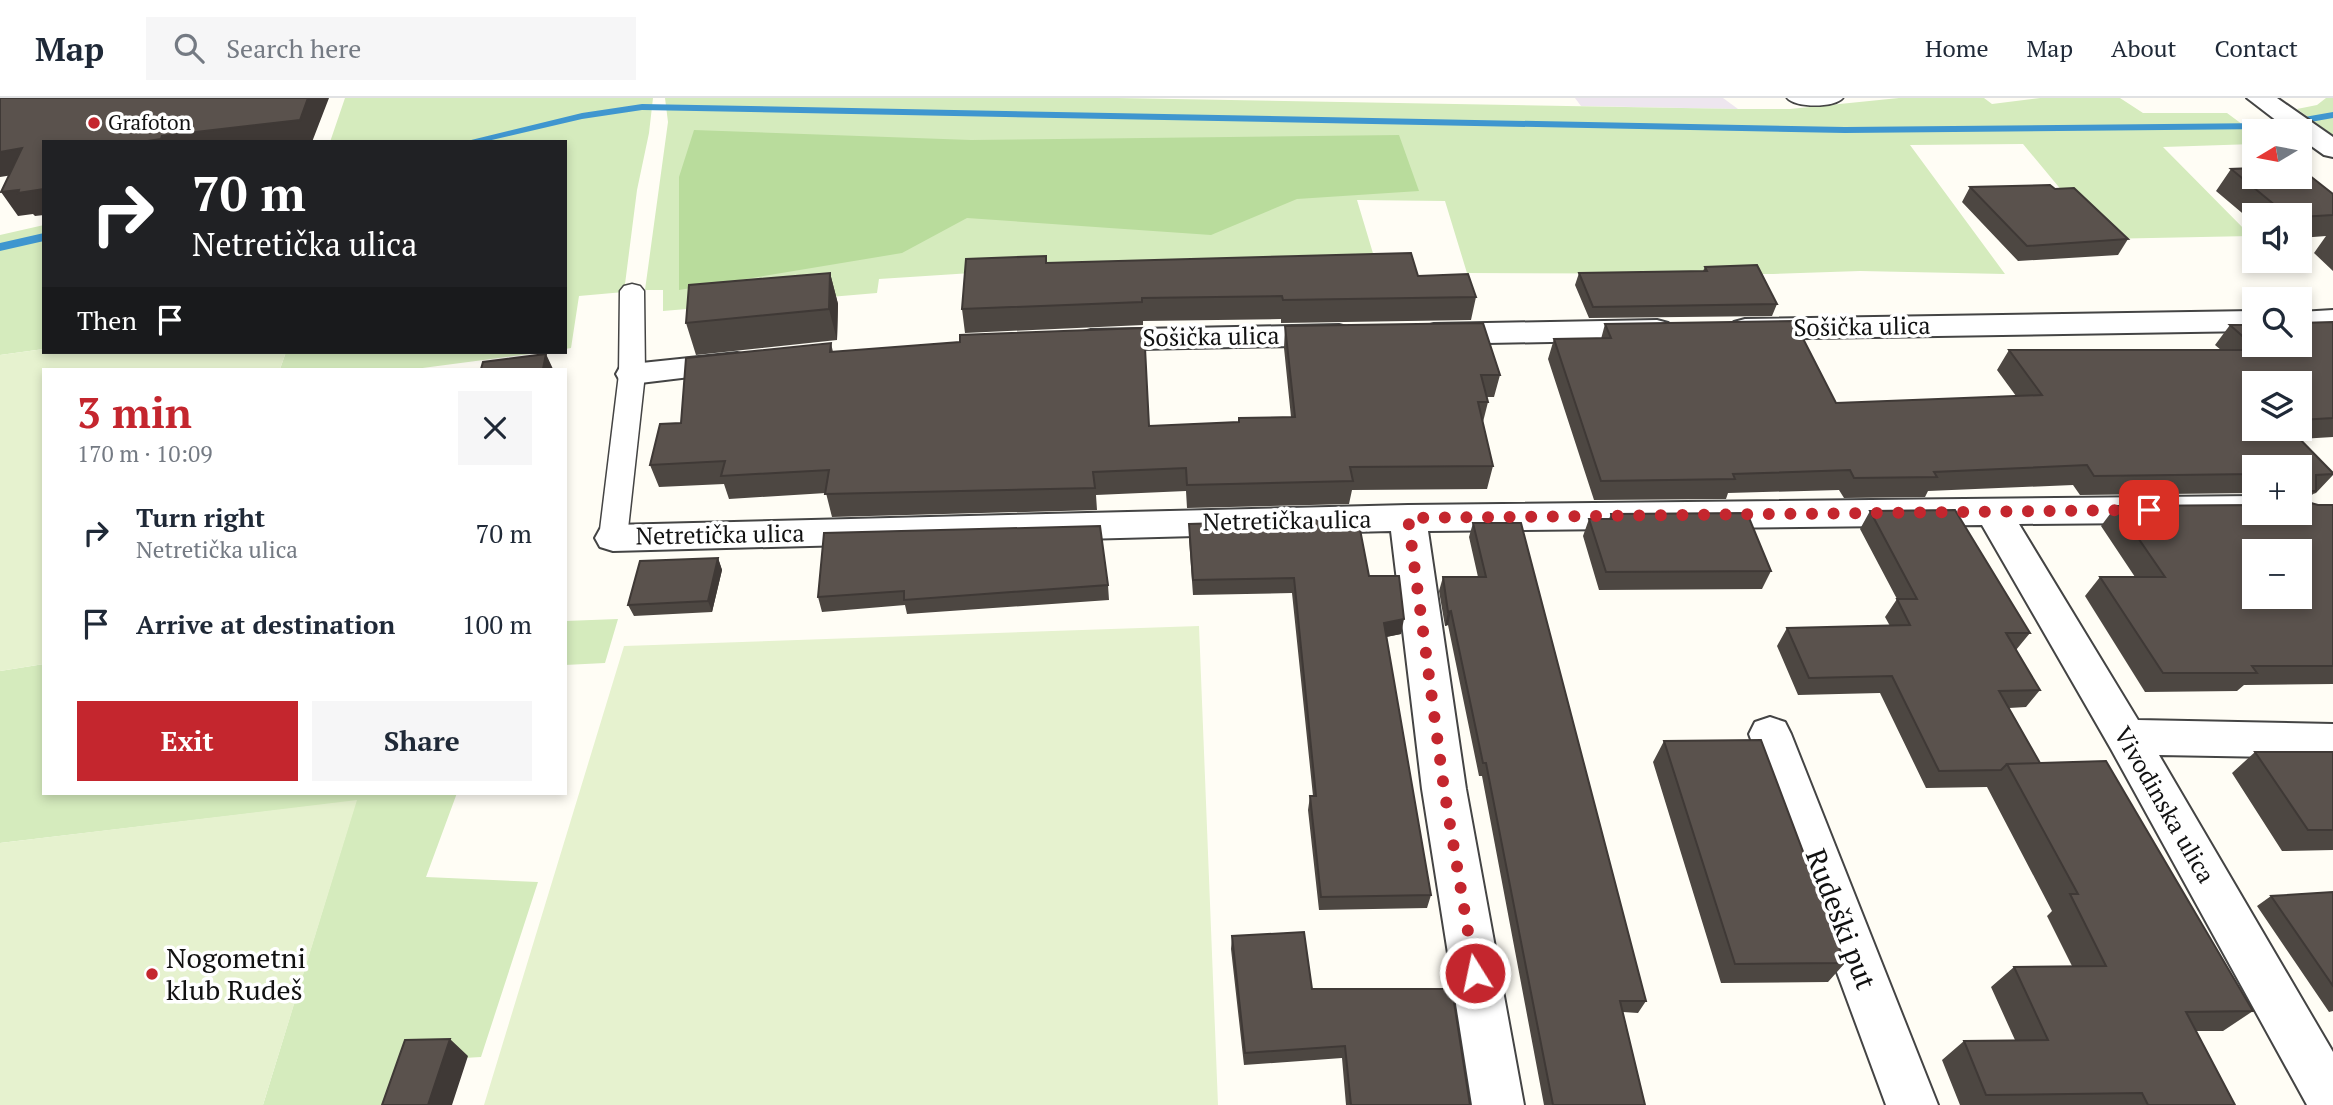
<!DOCTYPE html>
<meta charset="utf-8">
<style>
body{margin:0;font-family:"PT Serif",serif;background:#f6f6f7;color:#1f2937;height:100vh;display:flex;flex-direction:column;font-size:26px;white-space:nowrap}
*{box-sizing:border-box;margin:0}
p{font-size:23px;color:#747a83}
.icon{flex:none;width:38px;height:38px;fill:none;stroke:currentColor;stroke-width:2;stroke-linecap:round;stroke-linejoin:round}
.map{position:relative;flex:1;overflow:hidden}
.panel{position:absolute;left:42px;top:270px;width:525px;height:427px;display:flex;flex-direction:column;background:#fff;border-radius:0px;box-shadow:0 4px 10px #0003}
.panel>*{flex:none}
.top-card{position:absolute;left:42px;top:42px;width:525px;height:214px;border-radius:0px;box-shadow:0 4px 10px #0003;background:#202124;color:#fff;overflow:hidden}
.needle{width:46px;rotate:260deg}
.controls{position:absolute;left:2242px;top:21px;display:grid;gap:14px}
.controls a{display:grid;place-items:center;width:70px;height:70px;border-radius:0px;background:#fff;box-shadow:0 4px 10px #0003;font-size:35px}
.pin{position:absolute;display:grid;place-items:center;width:60px;height:60px;color:#fff;margin:-30px;border-radius:14px;box-shadow:0 4px 10px #0006}
.me{position:absolute;width:77px;margin:-38px;rotate:350deg;stroke-linejoin:round;filter:drop-shadow(0 0 5px #0008)}
.turn{display:flex;align-items:center;gap:24px;height:147px;padding:0 35px;font-size:32px}
.turn .icon{width:91px;height:91px;stroke-width:2.5}
.turn b{display:block;font-size:49px;line-height:60px}
.then{display:flex;align-items:center;height:66px;padding:0 35px;background:#0003;gap:14px;font-size:26px}
.round{display:grid;place-items:center;flex:none;width:74px;height:74px;border-radius:0px;background:#f6f6f7}
.summary{display:flex;align-items:center;justify-content:space-between;height:119px;padding:0 35px}
h1{font-size:42px;font-weight:700;line-height:52px;color:#c4262e}
.cta{display:flex;gap:14px;margin-top:auto;padding:14px 35px}
.cta a{flex:1;height:80px;border-radius:0px;background:#c4262e;color:#fff;font-size:28px;font-weight:700;line-height:80px;text-align:center}
.cta a+a{background:#f6f6f7;color:#1f2937}
ul{padding:0;list-style:none}
li{display:flex;align-items:center;gap:21px;height:91px;padding:0 35px}
li div{flex:1}
li b{display:block;font-size:26px}
li em{font-style:normal}
header{display:flex;align-items:center;gap:42px;box-sizing:border-box;height:98px;padding:0 35px;background:#fff;border-bottom:2px solid #e0e1e3}
header strong{font-size:33px}
nav{display:flex;gap:38px;margin-inline-start:auto;font-size:24px}
.search{width:490px;height:63px;background:#f6f6f7;display:flex;align-items:center;gap:18px;box-sizing:border-box;padding:0 24px;border-radius:0px;color:#747a83;font-size:26px}
.map>svg:first-child{display:block}
.industrial{fill:#eee6ef}
.green{fill:#d5ebbd}
.forest{fill:#b9dc9c}
.pitch{fill:#e6f2cf}
.lines{fill:none;stroke-linecap:round;stroke-linejoin:round}
.stream{fill:#3f96cf;fill-rule:evenodd}
.service-casing{stroke:#444;stroke-width:3}
.minor-casing{stroke:#444;stroke-width:4}
.service{fill:#fff;fill-rule:evenodd}
.minor{fill:#fff;fill-rule:evenodd}
.wall{fill:#4d4742;fill-rule:evenodd}
.shaded-wall{fill:#3f3936}
.building{fill:#5a524d;stroke:#3f3936;stroke-width:2;fill-rule:evenodd}
.route{stroke:#c4262e;stroke-width:12;stroke-dasharray:0 21.6}
.poi-dot{fill:#c4262e;stroke:#fff;stroke-width:2.5}
.labels{text-anchor:middle;stroke-width:7;stroke-linejoin:round;paint-order:stroke}
.far-poi-label{font-size:21px;fill:#111;stroke:#fff;text-anchor:start}
.street-label{font-size:24px;fill:#111;stroke:#fff}
.near-street-label{font-size:28px;fill:#111;stroke:#fff}
.near-poi-label{font-size:28px;fill:#111;stroke:#fff;text-anchor:start}
</style>
<header>
<strong>Map</strong>
<div class="search"><svg class="icon" aria-label="search" viewBox="0 0 24 24"><circle cx="10" cy="10" r="6"/><path d="M15 15l6 6"/></svg>Search here</div>
<nav><a>Home</a><a>Map</a><a>About</a><a>Contact</a></nav>
</header>
<div class="map">
<svg width="2333" height="1007" viewBox="0 0 2333 1007">
<rect width="100%" height="100%" fill="#fffdf5"/>
<!-- industrial -->
<path class="industrial" d="M1575,0H1723L1738,11L1581,8Z"/>
<!-- green -->
<path class="green" d="M345,0H653L649,35L637,92L624,194L579,198L571,250L565,251V44H330Z
M665,0H1117L1738,11H1790L1899,0H1984L1992,6L2040,0H2120L2143,15H2227L2254,35V46L2163,49L2251,138L2102,141L2023,46L1910,47L2005,176L1860,173L1773,176L1467,175L1445,103L1357,102L1378,172L1050,170L879,181L877,195L663,213V192H645L668,24Z
M2326,0H2333V37L2297,11L2317,7Z
M44,127V251L0,257V137Z
M286,254H545L415,271H280Z
M618,521L605,565L565,567V523Z
M44,566V695H457L426,779L538,784L481,959L430,962L414,1007H263L356,703L0,745V573Z"/>
<!-- forest -->
<path class="forest" d="M694,32L971,42L1399,37L1419,93L1297,101L1211,137L967,120L902,155L679,192V79Z"/>
<!-- pitch -->
<path class="pitch" d="M44,251V254H286L280,271H44V566L0,573V257Z
M1199,528L1218,1007H484L624,548Z
M357,702L263,1007H0V745Z"/>
<g class="lines">
<!-- stream -->
<path class="stream" d="M642,6L1845,29L2270,25L2333,14V20L2270,31L1845,35L642,12L582,21L483,44H463L582,15Z
M44,135V143L0,153V145Z"/>
<!-- service casing -->
<g class="service-casing">
<path id="service" d="M1787,0H1843C1834,10 1796,10 1787,0Z
M632,186L640,188L644,193L645,276L627,440L623,447L613,450L603,447L599,440L619,276L620,193L624,188Z"/>
</g>
<!-- minor casing -->
<g class="minor-casing">
<path id="minor" d="M2247,0H2277L2333,39V59L2324,57L2300,40V33H2290Z
M2333,212V232H2300V214Z
M2254,213V233L1745,241L1734,238L1729,231L1734,224L1745,221Z
M1657,222L1668,225L1673,232L1668,239L1657,242L1434,246L1423,243L1418,236L1423,229L1434,226Z
M1339,227L1350,230L1355,237L1350,244L1339,247L1091,252L1080,249L1075,242L1080,235L1091,232Z
M737,255L748,258L753,265L748,272L632,286L620,283L616,276L620,269L632,266Z
M2254,398V415H2270L2267,420L2254,424L2019,426L2138,622L2333,626V660L2159,657L2333,954V1007H2307L2111,651L1982,427L1428,433L1466,691L1524,1007H1472L1422,691L1391,433L613,453L600,449L595,440L600,431L613,427L1408,407Z
M1770,619L1785,624L1791,636L1938,1007H1886L1749,636L1755,624Z"/>
</g>
<!-- service -->
<use href="#service" class="service"/>
<!-- minor -->
<use href="#minor" class="minor"/>
</g>
<!-- wall -->
<path class="wall" d="M2231,71L2333,96V173L2314,155L2326,138L2300,140V117H2254V125L2216,93Z
M1970,89L2055,91L2128,141L2118,157L2018,163L1962,104Z
M1046,158L1047,165L1418,178L1476,199L1471,222L1281,225V221L1143,223V227L965,235L962,211Z
M1705,169L1777,206L1772,218L1589,220L1575,187L1579,175L1703,173Z
M830,175L838,206L837,242L696,257L686,225Z
M2333,224V339L2300,341L2333,375V377L2316,395L2313,396L2306,403L2318,407H2333V586L2244,587L2237,593L2145,594L2085,498L2100,479H2135L2101,428L2116,408L2300,415V369H2254V395L2080,397L2073,387L1928,393L1925,399L1844,400L1839,392L1728,395L1726,401L1594,402L1548,261L1554,241H1601L1605,226L1836,305L2016,298L1997,272L2009,252H2221L2215,247L2230,227ZM2300,285V331H2254Z
M1285,228L1500,277L1494,299H1487L1488,304L1483,324L1493,368L1487,391L1352,392L1349,406L1187,410L1186,393L1096,397L1097,412L832,419L826,395L729,401L724,386L659,389L650,367L681,325L831,245L833,254L1149,328L1238,325L1239,320L1291,319L1284,250Z
M1870,413L2030,535L2016,552L2040,592L2026,609L2009,610L2040,665L2253,913L2223,933H2196L2235,1007H1960L1942,962L1964,943L2015,942L1991,889L2014,869L2072,868L2047,818L2052,813L1987,689L1926,690L1880,595L1798,597L1777,548L1787,530L1890,528L1885,519L1897,501L1860,431Z
M1611,416L1771,473L1762,491L1599,492L1583,438L1589,421H1609Z
M1473,425L1646,903L1638,915L1623,914L1645,1007H1544L1482,678H1479L1448,527L1445,528L1439,493L1443,479H1478L1469,439Z
M1189,426L1369,478L1401,536L1386,539L1431,797L1427,810L1319,812L1308,712L1310,698H1313L1292,495L1193,497L1189,441Z
M824,435L1108,487L1109,502L907,516L905,507L822,514L818,499Z
M718,460L722,472L712,514L634,518L628,507Z
M1664,643L1845,865L1828,884L1721,885L1653,664Z
M2255,654H2333V752L2282,753L2232,675Z
M2333,794V913L2329,914L2257,808L2271,798Z
M1232,838L1312,891L1470,1007H1346L1342,960L1244,967L1231,851Z"/>
<!-- shaded-wall -->
<path class="shaded-wall" d="M308,0H329L312,44H141Z
M22,50L39,73L0,79V54Z
M44,91V117L35,118L33,116L18,118L1,94L19,92Z
M830,175L838,206L837,242L829,211Z
M546,256L553,271H543Z
M718,460L722,472L712,514L708,503Z
M1451,513L1448,527L1445,528L1448,514Z
M1404,521L1401,536L1381,540L1384,525Z
M450,941L468,958L452,1007H428Z"/>
<!-- building -->
<path class="building" d="M0,0H308L300,22L162,38L161,41L141,44H44V91L18,95L19,92L1,94L22,50L0,54Z
M2254,70V79H2300V70L2333,96V117L2300,119V117H2287L2231,71Z
M2050,87L2055,91L2074,90L2128,141L2027,148L1970,89Z
M1411,155L1418,178L1468,176L1476,199L1283,202L1282,198L1142,200V204L962,211L966,161L1046,158V165Z
M1757,167L1777,206L1593,209L1579,175L1707,173L1705,169Z
M830,175L829,211L686,225L689,187Z
M1794,223L1836,305L2042,297L2009,252H2258L2230,227H2254V247H2300V225L2333,224V320L2300,322V285H2254V331H2290L2333,375V376L2316,377V393H2302L2300,397L2304,403L2318,407H2333V568H2252L2257,575H2163L2100,479H2165L2116,408L2254,407V415H2300V369H2254V376L2094,378L2087,367L1934,374L1937,379L1854,380L1850,372L1733,376L1735,381L1601,383L1554,241L1611,240L1605,226ZM2254,453H2300V499H2254Z
M1483,225L1500,277H1481L1488,304H1478L1493,368L1350,369L1353,383L1187,387L1186,370L1093,374L1095,390L825,396L829,372L721,378L725,363L650,367L660,326L681,325L686,260L831,245L830,254L960,244V237L1144,230L1149,328L1239,324V320L1295,319L1285,228Z
M546,256L543,271H481L483,264Z
M1955,412L2030,535H2006L2040,592L1999,593L2040,665L2007,666L2001,672L1939,673L1892,578L1809,580L1787,530L1910,527L1897,501H1917L1870,413Z
M1747,415L1771,473L1606,474L1589,421H1612L1611,416Z
M1358,421L1369,478H1399L1404,521L1384,525L1431,797L1321,799L1310,698H1316L1294,480L1193,482L1189,426Z
M1473,425H1521L1646,903H1620L1645,1007H1553L1486,665H1483L1451,513L1448,514L1443,479H1486Z
M1100,428L1108,487L904,502V493L818,499L824,435Z
M718,460L708,503L628,507L640,463Z
M1761,642L1845,865L1735,866L1664,643Z
M2255,654H2333V732H2308Z
M2106,663L2253,913L2186,914L2235,1007H2148L2142,995L1986,997L1964,943L2048,942L2014,869L2106,868L2070,796H2078L2007,666Z
M2333,794V888L2271,798Z
M1304,834L1312,891H1452L1470,1007H1351L1345,948L1245,955L1232,838Z
M450,941L428,1007H382L405,942Z"/>
<g class="lines">
<!-- route -->
<path class="route" d="M1475,875L1444,691L1408,420L2149,412"/>
</g>
<!-- markers -->
<g class="poi-dot">
<circle cx="94" cy="25" r="7"/>
<circle cx="152" cy="876" r="7"/>
</g>
<g class="labels">
<!-- far-poi labels -->
<g class="far-poi-label">
<text x="108" y="32">Grafoton</text>
</g>
<!-- street labels -->
<g class="street-label">
<text transform="translate(1862 229) rotate(-1)" y="8">Sošička ulica</text>
<text transform="translate(1211 239) rotate(-1)" y="8">Sošička ulica</text>
<text transform="translate(1287 423) rotate(-1)" y="8">Netretička ulica</text>
<text transform="translate(720 437) rotate(-1)" y="8">Netretička ulica</text>
<text transform="translate(2164 707) rotate(60)" y="8">Vivodinska ulica</text>
</g>
<!-- near-street labels -->
<g class="near-street-label">
<text transform="translate(1841 821) rotate(69)" y="10">Rudeški put</text>
</g>
<!-- near-poi labels -->
<g class="near-poi-label">
<text x="166" y="870">Nogometni<tspan x="166" dy="32">klub Rudeš</tspan></text>
</g>
</g>
</svg>
<div class="controls">
<a><svg class="needle" viewBox="-14 -14 28 28"><path d="M0-13l5 13h-10z" fill="#e53935"/><path d="M0 13l5-13h-10z" fill="#747a83"/></svg></a>
<a><svg class="icon" aria-label="sound" viewBox="0 0 24 24"><path d="M4 9h4l5-4v14l-5-4H4zM17 9q2 3 0 6"/></svg></a>
<a><svg class="icon" aria-label="search" viewBox="0 0 24 24"><circle cx="10" cy="10" r="6"/><path d="M15 15l6 6"/></svg></a>
<a><svg class="icon" aria-label="layers" viewBox="0 0 24 24"><path d="M12 4l9 5-9 5-9-5zM3 14l9 5 9-5"/></svg></a>
<a>+</a>
<a>−</a>
</div>
<div class="pin" style="left:2149px;top:412px;background:#d93025"><svg class="icon" aria-label="arrive" viewBox="0 0 24 24"><path d="M6 21V4h12l-3 4 3 4H6"/></svg></div>
<svg class="me" style="left:1475px;top:875px" viewBox="-20 -20 40 40"><circle r="17" fill="#c4262e" stroke="#fff" stroke-width="3"/><path d="M0-11L8 9 0 5-8 9z" fill="#fff"/></svg>
<div class="top-card">
<div class="turn"><svg class="icon" aria-label="right" viewBox="0 0 24 24"><path d="M7 20v-9h11M14 6l5 5-5 5"/></svg><div><b>70 m</b>Netretička ulica</div></div>
<div class="then">Then<svg class="icon" aria-label="arrive" viewBox="0 0 24 24"><path d="M6 21V4h12l-3 4 3 4H6"/></svg></div>
</div>
<section class="panel">
<div class="summary"><div><h1>3 min</h1><p>170 m · 10:09</p></div><a class="round"><svg class="icon" aria-label="close" viewBox="0 0 24 24"><path d="M6 6l12 12M18 6L6 18"/></svg></a></div>
<ul>
<li><svg class="icon" aria-label="right" viewBox="0 0 24 24"><path d="M7 20v-9h11M14 6l5 5-5 5"/></svg><div><b>Turn right</b><p>Netretička ulica</p></div><em>70 m</em></li>
<li><svg class="icon" aria-label="arrive" viewBox="0 0 24 24"><path d="M6 21V4h12l-3 4 3 4H6"/></svg><div><b>Arrive at destination</b></div><em>100 m</em></li>
</ul>
<div class="cta"><a>Exit</a><a>Share</a></div>
</section>
</div>
